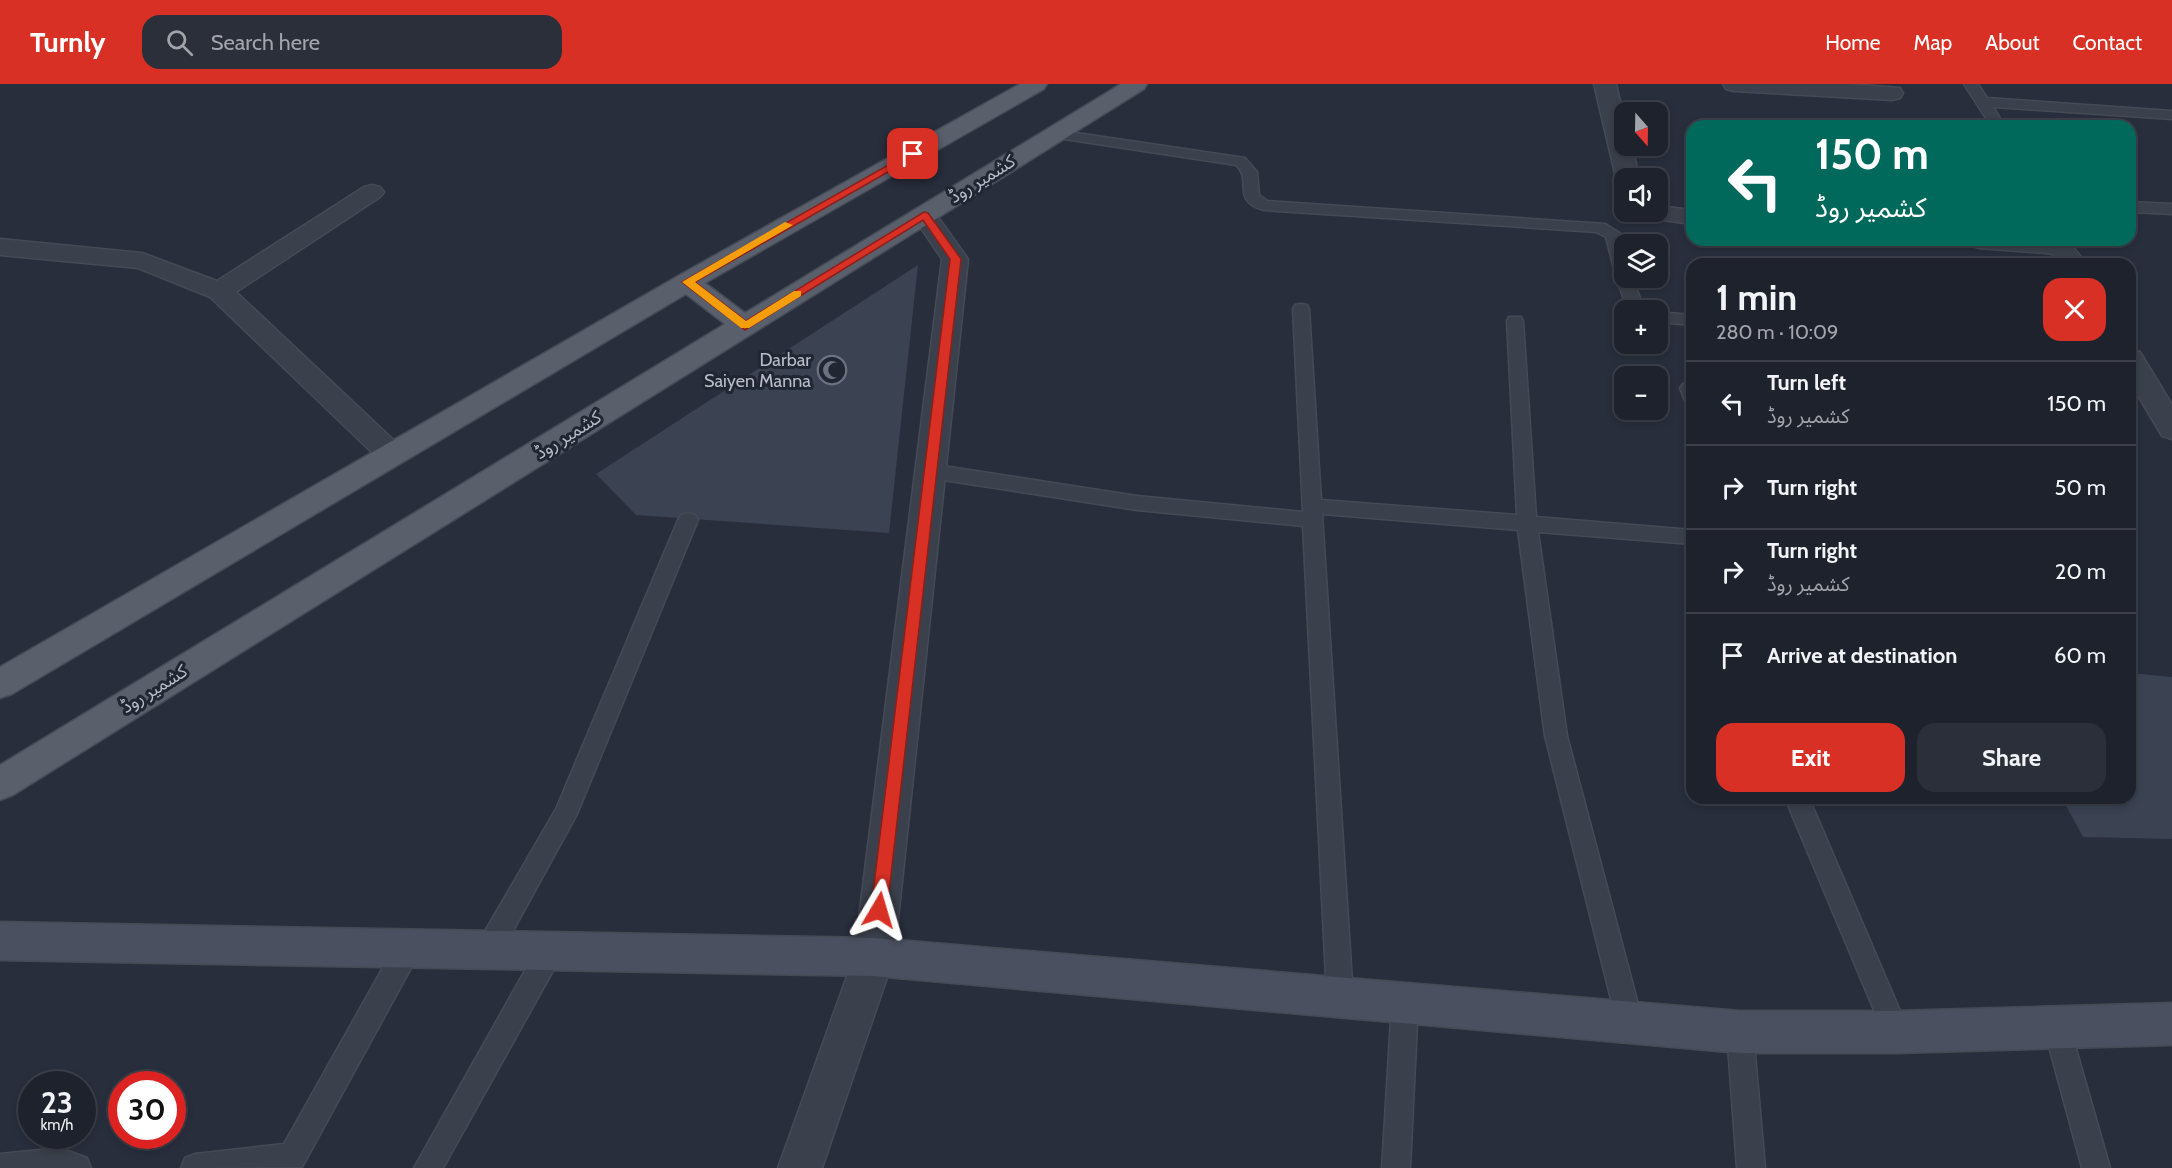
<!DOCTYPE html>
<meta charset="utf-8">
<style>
body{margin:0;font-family:Cabin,"Noto Sans Arabic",sans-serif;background:#2b2f39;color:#f1f3f6;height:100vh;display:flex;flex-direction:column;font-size:22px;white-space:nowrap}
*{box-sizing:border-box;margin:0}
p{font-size:20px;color:#a1a4aa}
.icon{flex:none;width:33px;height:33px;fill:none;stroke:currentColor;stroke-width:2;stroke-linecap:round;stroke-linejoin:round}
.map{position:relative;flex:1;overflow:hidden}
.side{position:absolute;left:1686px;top:174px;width:450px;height:546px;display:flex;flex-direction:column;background:#1e222d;border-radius:18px;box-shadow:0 3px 9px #0003,0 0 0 2px #3c3f49}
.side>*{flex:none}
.hud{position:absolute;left:1686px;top:36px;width:450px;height:126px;border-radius:18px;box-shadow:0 3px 9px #0003,0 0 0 2px #3c3f49;background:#00695c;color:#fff;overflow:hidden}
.needle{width:39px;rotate:160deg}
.controls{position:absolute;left:1614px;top:18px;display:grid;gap:12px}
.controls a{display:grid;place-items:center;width:54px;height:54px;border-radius:12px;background:#1e222d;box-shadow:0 3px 9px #0003,0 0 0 2px #3c3f49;font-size:30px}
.speed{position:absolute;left:18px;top:987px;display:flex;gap:12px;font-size:30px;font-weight:700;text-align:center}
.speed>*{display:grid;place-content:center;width:78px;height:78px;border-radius:50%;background:#1e222d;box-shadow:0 3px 9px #0003,0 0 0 2px #3c3f49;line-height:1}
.speed small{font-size:15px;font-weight:400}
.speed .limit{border:9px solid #d22;background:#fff;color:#111}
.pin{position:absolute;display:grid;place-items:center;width:51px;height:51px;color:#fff;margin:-26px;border-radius:12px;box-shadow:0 3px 9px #0006}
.me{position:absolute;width:66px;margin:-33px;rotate:7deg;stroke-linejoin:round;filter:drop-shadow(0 0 4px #0008)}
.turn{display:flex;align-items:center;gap:21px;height:126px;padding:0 30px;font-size:27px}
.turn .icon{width:78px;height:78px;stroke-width:2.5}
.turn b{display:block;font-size:42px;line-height:51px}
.round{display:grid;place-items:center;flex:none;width:63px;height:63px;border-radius:18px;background:#2b2f39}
.summary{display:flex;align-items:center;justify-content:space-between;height:102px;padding:0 30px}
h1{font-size:36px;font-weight:700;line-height:45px}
.primary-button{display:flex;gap:12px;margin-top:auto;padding:12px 30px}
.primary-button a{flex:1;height:69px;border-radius:18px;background:#d93025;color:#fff;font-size:24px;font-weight:700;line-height:69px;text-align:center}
.primary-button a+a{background:#2b2f39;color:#f1f3f6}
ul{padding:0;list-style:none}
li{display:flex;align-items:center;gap:18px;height:84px;padding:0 30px;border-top:2px solid #3c3f49}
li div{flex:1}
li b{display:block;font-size:22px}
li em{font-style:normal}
header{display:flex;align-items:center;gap:36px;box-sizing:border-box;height:84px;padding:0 30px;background:#d93025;color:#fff}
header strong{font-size:28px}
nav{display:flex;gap:33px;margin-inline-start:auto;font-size:21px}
.search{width:420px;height:54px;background:#2b2f39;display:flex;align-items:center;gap:15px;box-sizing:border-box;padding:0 21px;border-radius:18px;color:#a1a4aa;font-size:22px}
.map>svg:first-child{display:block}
.building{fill:#3b4252}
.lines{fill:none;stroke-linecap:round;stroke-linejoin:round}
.lane-casing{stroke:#454a55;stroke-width:3}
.street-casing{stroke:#454a55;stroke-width:3}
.secondary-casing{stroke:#454a55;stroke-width:3}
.primary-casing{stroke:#454a55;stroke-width:3}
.lane{fill:#3b414c;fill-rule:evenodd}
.street{fill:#3b414c;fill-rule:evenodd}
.secondary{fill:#4a505f;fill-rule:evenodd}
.primary{fill:#5a5f6c;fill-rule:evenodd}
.route{fill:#d93025;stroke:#8d1f18;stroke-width:1.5}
.slow{fill:#f59e0b}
.labels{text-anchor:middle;stroke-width:6;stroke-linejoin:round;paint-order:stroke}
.street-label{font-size:18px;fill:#b8bcc7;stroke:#202632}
.poi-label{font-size:18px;fill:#b8bcc7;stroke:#202632;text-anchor:end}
</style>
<header>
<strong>Turnly</strong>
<div class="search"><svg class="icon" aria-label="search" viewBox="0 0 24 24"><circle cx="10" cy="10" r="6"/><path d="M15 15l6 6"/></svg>Search here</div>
<nav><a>Home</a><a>Map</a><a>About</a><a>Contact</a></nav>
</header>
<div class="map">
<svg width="2172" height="1084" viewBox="0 0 2172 1084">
<rect width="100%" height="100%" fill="#282e3c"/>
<!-- building -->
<path class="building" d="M918,181L889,449L636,431L596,390Z
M2130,589L2172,593V755L2083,753L2062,714H2130Z"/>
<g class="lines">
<!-- lane casing -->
<g class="lane-casing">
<path id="lane" d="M1964,0H1978L1987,14L2172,27V35L1993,23L2004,41L1991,42Z
M1056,46L1245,74L1257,88L1259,111L1267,117L1605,140L1621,150L1624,164V194H1633L1644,226H1628L1616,193L1606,153L1596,148L1264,126C1230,117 1253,95 1236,81L1051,53L1049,50L1051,47Z
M2130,118L2172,120V130L2130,128Z
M1301,220L1307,221L1309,225L1321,416L1517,431L1507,237L1509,233H1521L1523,237L1536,433L1692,446V460L1538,448L1567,652L1643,939L1639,948L1630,952L1621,948L1617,939L1545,652L1518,446L1322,430L1353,913L1349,922L1340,926L1331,922L1327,913L1303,442L1137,426L930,394L923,392L921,387L923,382L930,380L1137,412L1303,428L1293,225L1295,221Z
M1658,228L1692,231V241L1658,238Z
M1689,298L1692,299V321L1686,319L1680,304L1683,300Z
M688,429L695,431L698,436L577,730L498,874L489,877L480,874L476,865L480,856L556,725L678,436L681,431Z
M1785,714H1809L1909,948L1905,957L1896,961L1887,957Z
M408,852L417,855L421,864L417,873L302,1083L181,1084L185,1074L195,1070L284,1060L399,855Z
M550,855L559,858L563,867L559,876L443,1084H414L541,858Z
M1405,906L1414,910L1418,919L1410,1084H1382L1392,919L1396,910Z
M2057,931L2066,935L2070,944L2110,1084H2082L2044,944L2048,935Z
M1740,935L1749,939L1753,948L1765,1084H1737L1727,948L1731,939Z
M60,1064L87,1074L91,1084H0V1070Z"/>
</g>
<!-- street casing -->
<g class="street-casing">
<path id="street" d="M1594,0H1616L1624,34V62H1632L1639,94H1624V100L1620,99L1616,94Z
M1723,0H1849L1900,4L1903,9L1900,14L1892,16L1734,7L1726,5Z
M372,101L380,103L384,108L380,113L236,208L402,364L407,371L402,378L392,381L382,378L210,213L138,184L0,171V155L142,169L217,197L364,103Z
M1658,122L1692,126V140L1640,133L1637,128H1658Z
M924,124L933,126L968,175L894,873L822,1084H778L854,873L942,175L912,131L915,126Z
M1967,156H2056L2070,160L2087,180H2060L2052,170L2045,169L1979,164L1970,161Z
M2130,265L2140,268L2172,321V355L2162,352L2130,298Z"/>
</g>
<!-- secondary casing -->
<g class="secondary-casing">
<path id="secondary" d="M0,838L874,854L1740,927H1896L2172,919V961L1896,969H1740L874,892L0,876Z"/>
</g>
<!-- primary casing -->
<g class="primary-casing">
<path id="primary" d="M1020,0H1047L1044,5L705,199L745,229L1121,0H1147L1144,5L13,711L0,716V681L725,240L686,210L12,610L0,614V583L678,192Z"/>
</g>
<!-- lane -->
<use href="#lane" class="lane"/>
<!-- street -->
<use href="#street" class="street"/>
<!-- secondary -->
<use href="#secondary" class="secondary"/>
<!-- primary -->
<use href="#primary" class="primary"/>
</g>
<!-- route -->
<path class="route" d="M913,67L916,68V72L695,198L746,237L924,128L928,129L961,175L887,826L885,832L879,834L873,832L871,826L950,175L923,136L745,246L682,198Z"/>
<!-- slow -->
<path class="slow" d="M785,138L793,141L695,198L746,237L794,207H801V212L749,244H741L682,198Z"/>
<!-- icons -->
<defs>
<g id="mosque-ring" transform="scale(1.5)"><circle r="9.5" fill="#202632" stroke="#6b7280" stroke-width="1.5"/><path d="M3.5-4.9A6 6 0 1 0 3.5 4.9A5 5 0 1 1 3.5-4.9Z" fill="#6b7280"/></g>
</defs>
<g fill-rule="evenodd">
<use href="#mosque-ring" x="832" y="286"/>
</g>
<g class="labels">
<!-- street labels -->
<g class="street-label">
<text transform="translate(982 95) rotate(-32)" y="6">کشمیر روڈ</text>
<text transform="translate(568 351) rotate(-32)" y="6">کشمیر روڈ</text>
<text transform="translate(154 605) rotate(-32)" y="6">کشمیر روڈ</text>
</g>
<!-- poi labels -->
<g class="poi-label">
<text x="811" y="282">Darbar<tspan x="811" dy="21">Saiyen Manna</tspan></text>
</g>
</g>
</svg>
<div class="controls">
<a><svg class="needle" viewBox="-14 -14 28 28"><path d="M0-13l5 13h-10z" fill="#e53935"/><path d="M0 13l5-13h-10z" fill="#a1a4aa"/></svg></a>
<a><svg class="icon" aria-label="sound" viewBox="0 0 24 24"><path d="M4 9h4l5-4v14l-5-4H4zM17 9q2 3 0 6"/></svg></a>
<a><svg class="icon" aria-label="layers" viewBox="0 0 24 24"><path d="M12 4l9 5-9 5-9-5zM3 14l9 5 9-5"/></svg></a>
<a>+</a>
<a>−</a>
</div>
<div class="speed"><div>23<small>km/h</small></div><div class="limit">30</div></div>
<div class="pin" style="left:913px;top:70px;background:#d93025"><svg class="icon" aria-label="arrive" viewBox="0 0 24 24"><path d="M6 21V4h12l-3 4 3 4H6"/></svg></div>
<svg class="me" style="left:879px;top:826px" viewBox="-20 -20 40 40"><path d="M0-17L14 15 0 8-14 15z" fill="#d93025" stroke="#fff" stroke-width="4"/></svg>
<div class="hud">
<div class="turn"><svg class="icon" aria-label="left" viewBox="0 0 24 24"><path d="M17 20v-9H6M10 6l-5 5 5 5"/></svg><div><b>150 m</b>کشمیر روڈ</div></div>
</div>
<section class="side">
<div class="summary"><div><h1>1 min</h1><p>280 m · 10:09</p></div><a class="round" style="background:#d93025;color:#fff"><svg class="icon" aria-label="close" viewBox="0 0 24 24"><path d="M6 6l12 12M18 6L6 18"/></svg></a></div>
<ul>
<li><svg class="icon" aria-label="left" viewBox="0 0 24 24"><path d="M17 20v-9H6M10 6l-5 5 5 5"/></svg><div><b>Turn left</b><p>کشمیر روڈ</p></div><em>150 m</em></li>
<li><svg class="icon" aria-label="right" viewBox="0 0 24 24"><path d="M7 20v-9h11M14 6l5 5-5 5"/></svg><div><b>Turn right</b></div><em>50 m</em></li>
<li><svg class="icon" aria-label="right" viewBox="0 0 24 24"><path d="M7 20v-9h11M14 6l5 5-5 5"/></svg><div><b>Turn right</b><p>کشمیر روڈ</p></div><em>20 m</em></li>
<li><svg class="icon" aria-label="arrive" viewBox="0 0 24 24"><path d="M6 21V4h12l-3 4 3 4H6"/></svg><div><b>Arrive at destination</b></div><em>60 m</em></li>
</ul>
<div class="primary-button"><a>Exit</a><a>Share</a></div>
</section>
</div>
